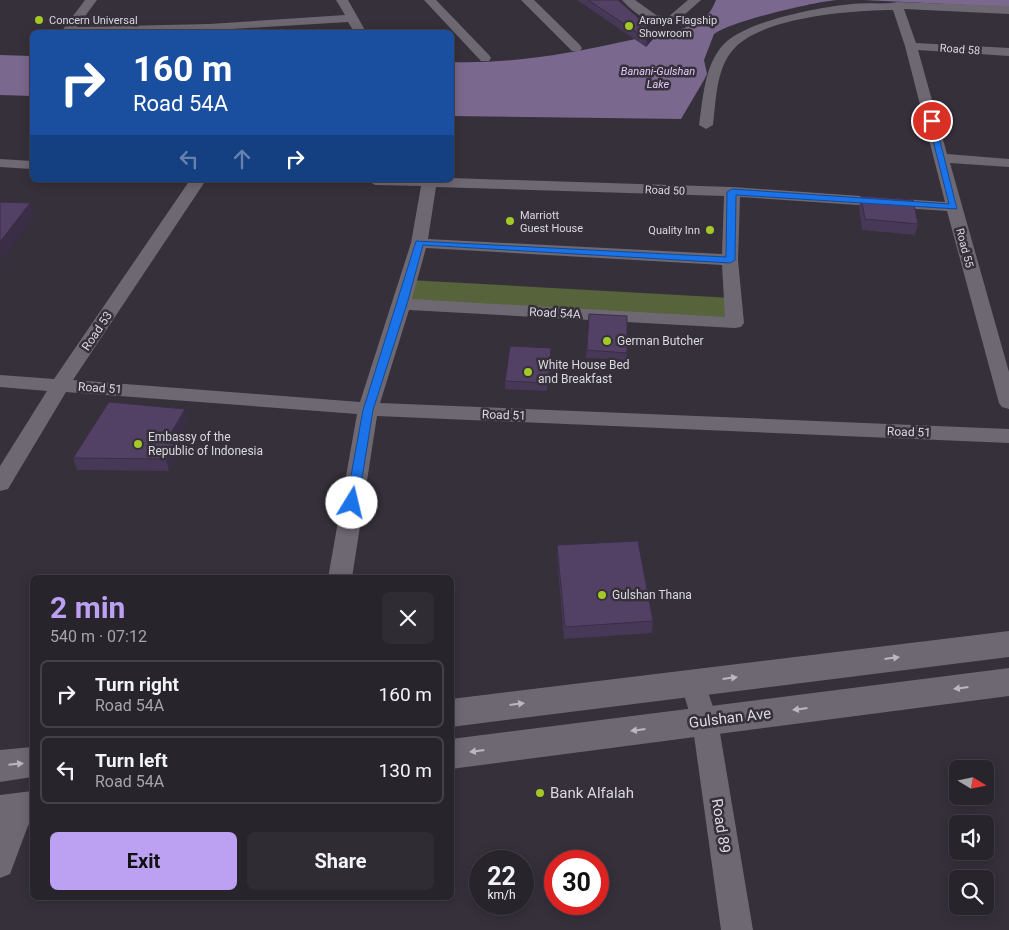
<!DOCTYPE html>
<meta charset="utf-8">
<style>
body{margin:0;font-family:Roboto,sans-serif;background:#302c34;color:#f1f3f6;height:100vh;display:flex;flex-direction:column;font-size:19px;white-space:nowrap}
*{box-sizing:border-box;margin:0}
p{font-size:16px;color:#a5a4a9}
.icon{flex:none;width:28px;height:28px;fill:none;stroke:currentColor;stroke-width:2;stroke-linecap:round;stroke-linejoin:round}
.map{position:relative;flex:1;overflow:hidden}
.sheet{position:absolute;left:30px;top:575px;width:424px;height:325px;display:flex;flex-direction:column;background:#28242c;border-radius:8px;box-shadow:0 2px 12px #0003,0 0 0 1px #444148}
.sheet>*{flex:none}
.banner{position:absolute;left:30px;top:30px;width:424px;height:152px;border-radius:8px;box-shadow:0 2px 12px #0003,0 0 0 1px #444148;background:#1a4fa0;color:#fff;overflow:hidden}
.needle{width:32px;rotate:100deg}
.fabs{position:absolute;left:949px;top:760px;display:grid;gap:10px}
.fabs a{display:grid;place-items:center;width:45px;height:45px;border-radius:8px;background:#28242c;box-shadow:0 2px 12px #0003,0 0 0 1px #444148;font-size:25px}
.speed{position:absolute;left:469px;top:850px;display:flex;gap:10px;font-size:25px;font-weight:700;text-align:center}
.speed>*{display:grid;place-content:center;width:65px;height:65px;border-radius:50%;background:#28242c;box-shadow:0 2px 12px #0003,0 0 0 1px #444148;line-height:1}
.speed small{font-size:12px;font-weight:400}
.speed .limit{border:8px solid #d22;background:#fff;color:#111}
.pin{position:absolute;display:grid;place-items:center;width:42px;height:42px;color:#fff;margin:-21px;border:2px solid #fff;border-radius:50%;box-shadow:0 1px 5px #0007}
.me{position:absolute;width:55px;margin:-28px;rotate:9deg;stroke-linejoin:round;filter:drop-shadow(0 0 4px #0008)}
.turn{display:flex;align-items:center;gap:18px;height:105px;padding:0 20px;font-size:22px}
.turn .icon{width:65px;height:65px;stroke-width:2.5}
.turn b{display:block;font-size:35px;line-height:42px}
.lanes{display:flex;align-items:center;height:48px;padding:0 20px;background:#0003;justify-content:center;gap:25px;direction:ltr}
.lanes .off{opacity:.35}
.round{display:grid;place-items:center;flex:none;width:52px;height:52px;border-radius:8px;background:#302c34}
.head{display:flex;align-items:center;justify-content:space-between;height:85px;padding:0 20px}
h1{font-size:30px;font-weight:700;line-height:38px;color:#bca0f2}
.primary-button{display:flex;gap:10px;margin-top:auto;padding:10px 20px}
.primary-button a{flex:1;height:58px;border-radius:8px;background:#bca0f2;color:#111;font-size:20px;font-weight:700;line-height:58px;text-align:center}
.primary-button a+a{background:#302c34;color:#f1f3f6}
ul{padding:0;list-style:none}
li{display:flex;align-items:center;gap:15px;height:68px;margin:0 10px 8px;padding:0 10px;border:2px solid #444148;border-radius:8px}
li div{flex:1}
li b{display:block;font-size:19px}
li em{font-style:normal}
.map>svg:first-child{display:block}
.forest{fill:#56633b}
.water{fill:#7b688e}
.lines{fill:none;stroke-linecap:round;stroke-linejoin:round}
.street{fill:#6d6872;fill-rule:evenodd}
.secondary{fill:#6d6872;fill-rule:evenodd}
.wall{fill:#473857}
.shaded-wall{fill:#3a2e47}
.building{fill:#534165;stroke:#3a2e47}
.oneway{fill:#bab7be}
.route{fill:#1a73e8;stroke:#114b97}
.poi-dot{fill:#a3c926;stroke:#35303a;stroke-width:2}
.labels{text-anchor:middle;stroke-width:5;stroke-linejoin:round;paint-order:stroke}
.far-poi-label{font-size:11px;fill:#dbd9df;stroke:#35303a;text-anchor:start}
.far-street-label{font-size:11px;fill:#dbd9df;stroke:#35303a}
.far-water-label{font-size:11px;font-style:italic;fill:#e1c8fb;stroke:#35303a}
.street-label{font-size:12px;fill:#dbd9df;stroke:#35303a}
.poi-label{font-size:12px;fill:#dbd9df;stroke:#35303a;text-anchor:start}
.near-street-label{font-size:15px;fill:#dbd9df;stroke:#35303a}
.near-poi-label{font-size:15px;fill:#dbd9df;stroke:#35303a;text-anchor:start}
</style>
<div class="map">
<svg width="1009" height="930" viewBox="0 0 1009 930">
<rect width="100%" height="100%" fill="#35303a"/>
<!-- forest -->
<path class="forest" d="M409,280L733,298L735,323L402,304Z"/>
<!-- water -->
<path class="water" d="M716,0H837C813,2 732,21 714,34L704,60L707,74L704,80L681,119L451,116V62C511,64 568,54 626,41C653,35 680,34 703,18C710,14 713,7 716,0Z
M863,0H1009V7Z
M0,55L32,56V96L0,95Z"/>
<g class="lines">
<!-- street -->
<path class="street" d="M85,0H97L77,27L209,24L345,15L336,0H348L366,32H354L348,22L183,32H61Z
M424,0H436L489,55L491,58L489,61H481Z
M521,0H534L580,45L582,48L580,51H572Z
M622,0H635L656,15L668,17L688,0H701L674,24C656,28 634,14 622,0Z
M897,2L1009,6V14L904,9L916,43L1009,48V56L918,50L947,154L1009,159V167L950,163L1009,372V409L1002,407L999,403L947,211L740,197L738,260L744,323L741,327L735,328L409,310L380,403L1009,429V443L377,416L352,578H328L357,414L66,392L8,489L0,491V466L47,391L0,387V375L54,379L190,180H206L73,380L360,402L411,243L421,186L375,185L367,180H451V178L732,187L945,202L905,46L893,10C853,10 758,17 732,51C716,70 716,102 713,125L706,129L699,125C703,99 704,66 723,45C745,21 819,7 852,4C867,2 883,5 897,2ZM436,187L724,196L722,254L428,239ZM426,248L722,265L725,317L412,299Z
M0,159L32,161V169L0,167Z
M693,672L702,675L718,721L753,930H721L692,721L680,682L684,675Z
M20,797L30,801L32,815L10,874L0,878V825L10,801Z"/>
<!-- secondary -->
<path class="secondary" d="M1009,631V657L451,727V699Z
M1009,668V696L451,769V739Z
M32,747V777L0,782V750Z
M32,791V824L0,829V795Z"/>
</g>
<!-- wall -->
<path class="wall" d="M577,0H618L653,31V39L646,47Z
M861,196L918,224L915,235L862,230L859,207Z
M589,314L627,353L626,360L586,358Z
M551,356L547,391L505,389V381Z
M185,409L188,421L174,445L177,456L169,471L77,470L73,458Z
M557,545L653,621L652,633L564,639L557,557Z
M290,898H351L350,901L291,900Z"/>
<!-- shaded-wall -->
<path class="shaded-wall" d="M653,31V39L646,47L647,39Z
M30,203L34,217L2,261L0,257V242Z
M185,409L188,421L174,445L177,456L169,471L166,459L165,443Z"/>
<!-- building -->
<path class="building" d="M588,0H618L653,31L647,39Z
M861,196L913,200L918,224L865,219Z
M0,202L30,203L0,242Z
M589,314L627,316V353L587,350Z
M510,346L551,348L548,383L505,381Z
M109,402L185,409L165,443L174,444L166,459L73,458Z
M638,541L653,621L565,627L557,545Z"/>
<!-- one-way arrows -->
<defs><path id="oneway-solid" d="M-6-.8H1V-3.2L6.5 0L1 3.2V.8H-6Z" transform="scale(1.25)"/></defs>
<g class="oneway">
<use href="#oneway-solid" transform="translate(892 658) rotate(-7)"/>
<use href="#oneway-solid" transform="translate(730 678) rotate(-7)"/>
<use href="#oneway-solid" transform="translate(961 688) rotate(173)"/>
<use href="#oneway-solid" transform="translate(517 704) rotate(-7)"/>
<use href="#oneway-solid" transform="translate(800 709) rotate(173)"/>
<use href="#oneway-solid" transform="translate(638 730) rotate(173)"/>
<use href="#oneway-solid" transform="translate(477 751) rotate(173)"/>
<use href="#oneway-solid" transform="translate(16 764) rotate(-6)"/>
</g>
<!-- route -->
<path class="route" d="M932,119L935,121L957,209L736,195L735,260L730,263L423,245L407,304L373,410L358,503L352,507L348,506L346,503L363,410L416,241L726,257L727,192L732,189L949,204L928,121Z"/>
<!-- markers -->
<g class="poi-dot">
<circle cx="39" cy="20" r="5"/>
<circle cx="629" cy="26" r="5"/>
<circle cx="510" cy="221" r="5"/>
<circle cx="710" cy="230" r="5"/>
<circle cx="607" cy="341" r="5"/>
<circle cx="528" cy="372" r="5"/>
<circle cx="138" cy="444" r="5"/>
<circle cx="602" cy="595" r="5"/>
<circle cx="540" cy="793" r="5"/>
</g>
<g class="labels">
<!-- far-poi labels -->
<g class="far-poi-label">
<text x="49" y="24">Concern Universal</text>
<text x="639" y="24">Aranya Flagship<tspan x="639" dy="13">Showroom</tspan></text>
<text x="520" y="219">Marriott<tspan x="520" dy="13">Guest House</tspan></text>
<text x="700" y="234" text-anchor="end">Quality Inn</text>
</g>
<!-- far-street labels -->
<g class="far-street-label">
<text transform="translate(960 49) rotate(4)" y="4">Road 58</text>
<text transform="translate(665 190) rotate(2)" y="4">Road 50</text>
<text transform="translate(965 248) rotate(75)" y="4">Road 55</text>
</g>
<!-- far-water labels -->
<g class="far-water-label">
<text x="658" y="75">Banani-Gulshan<tspan x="658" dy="13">Lake</tspan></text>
</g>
<!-- street labels -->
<g class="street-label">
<text transform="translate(555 313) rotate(3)" y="4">Road 54A</text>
<text transform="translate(97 331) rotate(-56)" y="4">Road 53</text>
<text transform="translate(100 388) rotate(4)" y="4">Road 51</text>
<text transform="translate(504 415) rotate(2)" y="4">Road 51</text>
<text transform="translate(909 432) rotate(2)" y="4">Road 51</text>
</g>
<!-- poi labels -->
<g class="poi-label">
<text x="617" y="345">German Butcher</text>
<text x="538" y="369">White House Bed<tspan x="538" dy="14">and Breakfast</tspan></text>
<text x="148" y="441">Embassy of the<tspan x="148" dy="14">Republic of Indonesia</tspan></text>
<text x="612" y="599">Gulshan Thana</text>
</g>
<!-- near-street labels -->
<g class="near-street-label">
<text transform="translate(730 718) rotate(-7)" y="5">Gulshan Ave</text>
<text transform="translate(721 826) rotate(81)" y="5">Road 89</text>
</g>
<!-- near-poi labels -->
<g class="near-poi-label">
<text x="550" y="798">Bank Alfalah</text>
</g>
</g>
</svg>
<div class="fabs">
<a><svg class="needle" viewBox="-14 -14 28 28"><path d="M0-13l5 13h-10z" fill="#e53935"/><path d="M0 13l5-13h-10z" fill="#a5a4a9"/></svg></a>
<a><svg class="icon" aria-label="sound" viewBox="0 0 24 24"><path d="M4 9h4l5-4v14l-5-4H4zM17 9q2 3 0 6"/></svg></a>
<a><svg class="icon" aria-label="search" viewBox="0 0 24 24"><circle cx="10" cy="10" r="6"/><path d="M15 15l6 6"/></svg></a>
</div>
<div class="speed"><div>22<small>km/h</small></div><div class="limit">30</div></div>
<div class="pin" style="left:932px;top:121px;background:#d93025"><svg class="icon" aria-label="arrive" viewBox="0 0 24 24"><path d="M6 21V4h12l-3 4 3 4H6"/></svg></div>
<svg class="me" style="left:352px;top:503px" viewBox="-20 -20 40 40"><circle r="19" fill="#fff"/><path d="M0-13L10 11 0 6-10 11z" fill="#1a73e8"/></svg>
<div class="banner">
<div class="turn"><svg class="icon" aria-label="right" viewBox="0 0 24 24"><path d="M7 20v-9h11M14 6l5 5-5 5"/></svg><div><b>160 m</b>Road 54A</div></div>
<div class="lanes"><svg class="icon off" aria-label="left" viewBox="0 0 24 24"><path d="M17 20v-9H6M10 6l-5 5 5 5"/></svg><svg class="icon off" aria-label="ahead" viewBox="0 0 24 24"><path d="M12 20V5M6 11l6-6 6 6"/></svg><svg class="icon" aria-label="right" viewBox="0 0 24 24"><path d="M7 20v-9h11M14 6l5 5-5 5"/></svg></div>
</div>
<section class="sheet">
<div class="head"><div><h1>2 min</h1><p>540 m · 07:12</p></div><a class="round"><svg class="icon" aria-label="close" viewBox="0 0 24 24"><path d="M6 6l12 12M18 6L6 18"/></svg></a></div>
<ul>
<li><svg class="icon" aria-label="right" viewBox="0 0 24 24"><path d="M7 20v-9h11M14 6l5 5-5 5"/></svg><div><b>Turn right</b><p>Road 54A</p></div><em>160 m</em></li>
<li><svg class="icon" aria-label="left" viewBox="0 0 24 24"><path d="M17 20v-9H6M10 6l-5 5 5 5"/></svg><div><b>Turn left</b><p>Road 54A</p></div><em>130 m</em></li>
</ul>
<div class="primary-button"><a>Exit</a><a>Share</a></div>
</section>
</div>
